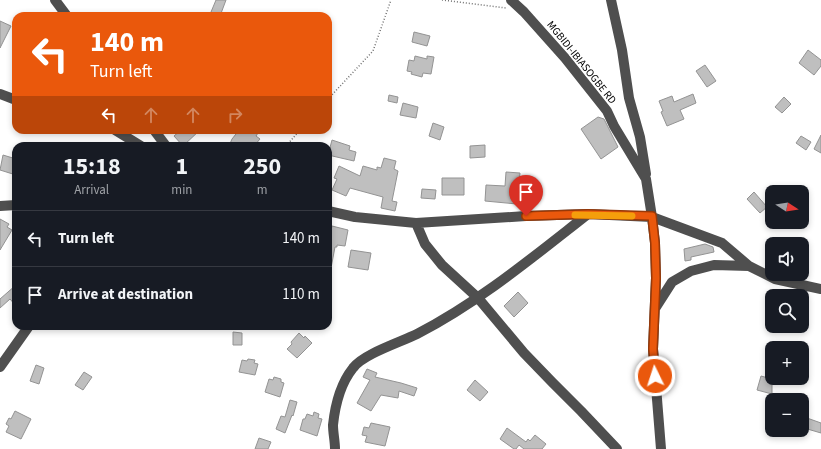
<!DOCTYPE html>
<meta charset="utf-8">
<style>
body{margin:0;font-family:"Source Sans 3",sans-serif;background:#20242c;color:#f1f3f6;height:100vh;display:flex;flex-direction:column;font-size:15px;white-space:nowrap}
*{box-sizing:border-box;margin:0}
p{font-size:13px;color:#9ea1a6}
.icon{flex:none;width:22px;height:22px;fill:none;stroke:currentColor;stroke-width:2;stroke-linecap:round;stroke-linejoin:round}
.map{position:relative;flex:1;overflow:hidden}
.details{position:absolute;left:12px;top:142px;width:320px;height:188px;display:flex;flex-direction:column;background:#171b24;border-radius:12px;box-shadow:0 2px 6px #0003}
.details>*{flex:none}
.hud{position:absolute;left:12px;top:12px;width:320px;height:122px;border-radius:12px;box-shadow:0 2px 6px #0003;background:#ea580c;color:#fff;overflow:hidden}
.needle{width:26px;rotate:102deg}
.buttons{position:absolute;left:765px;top:185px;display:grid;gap:8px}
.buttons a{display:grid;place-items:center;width:44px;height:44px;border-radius:8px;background:#171b24;box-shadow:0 2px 6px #0003;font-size:20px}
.pin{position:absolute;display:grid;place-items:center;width:34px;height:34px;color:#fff;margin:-41px -17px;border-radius:50% 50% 50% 0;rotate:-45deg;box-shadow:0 0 4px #0007}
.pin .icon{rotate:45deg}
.me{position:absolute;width:44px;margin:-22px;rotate:356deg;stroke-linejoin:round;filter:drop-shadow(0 0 3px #0008)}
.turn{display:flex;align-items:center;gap:14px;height:84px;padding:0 12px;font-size:18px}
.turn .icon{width:52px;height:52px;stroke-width:2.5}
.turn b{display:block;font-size:28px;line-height:34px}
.lanes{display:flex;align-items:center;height:38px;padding:0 12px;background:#0003;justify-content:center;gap:20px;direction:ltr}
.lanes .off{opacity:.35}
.eta{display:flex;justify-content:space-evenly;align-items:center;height:68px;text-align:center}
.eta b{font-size:24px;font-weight:700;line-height:28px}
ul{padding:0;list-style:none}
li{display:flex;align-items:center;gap:12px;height:56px;padding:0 12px;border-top:1px solid #363941}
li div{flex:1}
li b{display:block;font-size:15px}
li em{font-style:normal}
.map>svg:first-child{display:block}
.building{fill:#bfbfbf;stroke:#939393}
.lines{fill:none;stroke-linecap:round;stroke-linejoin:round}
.path{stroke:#717171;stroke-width:1.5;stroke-dasharray:1 2;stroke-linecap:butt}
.minor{stroke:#4f4f4f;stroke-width:10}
.route-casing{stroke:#983908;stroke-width:10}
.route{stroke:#ea580c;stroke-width:7}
.slow{stroke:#f59e0b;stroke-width:7}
.labels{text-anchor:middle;stroke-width:3;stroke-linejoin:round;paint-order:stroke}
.street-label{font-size:11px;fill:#000;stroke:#fff}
</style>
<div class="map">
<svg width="821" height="449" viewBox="0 0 821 449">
<rect width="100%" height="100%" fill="#fff"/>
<!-- building -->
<path class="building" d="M216,0H226L220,16L211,12Z
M0,21L11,26L0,48Z
M414,32L430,36L427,46L412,42Z
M808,50L821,60V66L814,75L799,63Z
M415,56L427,59V56L434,57L431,74L423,73L422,77L411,74L412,72L407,71L409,60L414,61Z
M705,65L716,81L707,87L696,71Z
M693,94L696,103L680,110L684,119L667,126L661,112L663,111L659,101L672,96L674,102Z
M389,95L398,97L397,103L388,101Z
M784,97L791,104L782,113L775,107Z
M403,103L418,107L416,118L400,115Z
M598,117L604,119L618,147L601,159L581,129Z
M433,123L444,127L440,140L429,136Z
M181,130H200L183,146L174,136Z
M232,130H255L258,133L256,136L260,139L254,146H229L232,139L236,134Z
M821,135V153L814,149Z
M801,136L811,142L806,150L796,143Z
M332,140L350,146L349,150L356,152L354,161L328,155Z
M485,145V157L470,158V146Z
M3,155L16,159V175L0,170Z
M384,158L396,161L394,169L398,171L392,201L397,202L395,211L381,208L383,197L350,188L346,196L332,190L337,179L334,178L339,166L360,176L363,166L377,170V167L381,168Z
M506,172L520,173L517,204L485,201L486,185L505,186Z
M442,178H464V195H442Z
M422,189L436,190L435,199L421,198Z
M754,192L767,207L760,213L747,199Z
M0,219L9,224L7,227L12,230L0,250Z
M332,226L348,230L345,246L337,245V247H335L331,268H328V230L331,231Z
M705,244L713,247L714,252L691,257V260L685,261L684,249Z
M351,250L371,253L368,270L348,267Z
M16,285V306L10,299L0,308V299Z
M518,292L528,303L514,317L504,306Z
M233,332L242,333V345H233Z
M299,333L304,338L305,336L312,343L297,358L287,349L292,344L291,342Z
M248,359L255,360L254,363L258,364L255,375L239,372L242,360L247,361Z
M36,365L44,368L39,384L30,381Z
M367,369L377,373L375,377L401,383L417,388L414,396L399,391L398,398L381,395L371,411L357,403L370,380L363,377Z
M84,372L92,377L83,390L75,385Z
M761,376L772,379V394L757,390Z
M274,377L281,379V382L284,383L280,397L265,392L269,379L273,380Z
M475,380L488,392L480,401L467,390Z
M290,400L297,402L293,416L292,415L285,433L276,429L281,416L285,417Z
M15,411L31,419L21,439L6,432L9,426L6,424L9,418L11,419Z
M314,412L319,414L318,418L322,419L317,436L300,430L303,419H305L307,414L313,416Z
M807,418L821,423V433L804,428Z
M371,423L390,427L385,446L365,442L367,436L362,435L364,427L369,428Z
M507,428L526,442L528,439L530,441L535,435L546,444L542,449H524L519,445L516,449H514L500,439Z
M259,438L271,442L268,449H255Z"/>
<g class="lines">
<!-- path -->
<path class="path" d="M442,0L506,8
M328,99L373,51L391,0
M286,146L300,130"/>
<!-- minor -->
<path class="minor" d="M55,0L67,16
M511,0L524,12L565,58L607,111L614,126L646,179L652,217L722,243L749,266L775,279L821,289
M611,0L622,50L629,98L640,137L646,174
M0,94L16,100
M115,130L141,146
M154,130L166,146
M0,206L16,205
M328,211L355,217L416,223L526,216L588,214L652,217L655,243L656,278L653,349L661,449
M416,223L425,244L442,265L478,298L524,353L552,382L581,411L617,449
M656,307L672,282L691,271L714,265L749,266
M0,367L29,326
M335,449C335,441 333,433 333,425C335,406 341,383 353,368C363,354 401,342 417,334C479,302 533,257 588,214"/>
</g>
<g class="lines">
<!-- route casing -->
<g class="route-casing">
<path id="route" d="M526,216L588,214L652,216L655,243L656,278L653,349L655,376"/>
</g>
<!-- route -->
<use href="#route" class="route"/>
<!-- slow -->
<path class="slow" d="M575,215L632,216"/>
</g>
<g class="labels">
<!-- street labels -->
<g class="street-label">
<text transform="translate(582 62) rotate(51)" y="4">MGBIDI-IBIASOGBE RD</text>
</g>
</g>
</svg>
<div class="buttons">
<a><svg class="needle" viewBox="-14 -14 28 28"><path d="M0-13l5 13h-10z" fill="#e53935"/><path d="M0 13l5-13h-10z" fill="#9ea1a6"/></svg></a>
<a><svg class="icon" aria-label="sound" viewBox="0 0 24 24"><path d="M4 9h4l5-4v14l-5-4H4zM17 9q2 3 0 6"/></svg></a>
<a><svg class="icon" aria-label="search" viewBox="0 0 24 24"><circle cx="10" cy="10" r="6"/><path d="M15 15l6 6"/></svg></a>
<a>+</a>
<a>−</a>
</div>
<div class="pin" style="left:526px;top:216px;background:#d93025"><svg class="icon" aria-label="arrive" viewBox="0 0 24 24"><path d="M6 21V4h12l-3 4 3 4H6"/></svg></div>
<svg class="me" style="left:655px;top:376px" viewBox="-20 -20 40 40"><circle r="17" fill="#ea580c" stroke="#fff" stroke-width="3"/><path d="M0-11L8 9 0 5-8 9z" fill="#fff"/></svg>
<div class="hud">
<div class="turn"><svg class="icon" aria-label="left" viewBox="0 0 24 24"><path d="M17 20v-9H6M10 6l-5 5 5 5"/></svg><div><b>140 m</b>Turn left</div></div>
<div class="lanes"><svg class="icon" aria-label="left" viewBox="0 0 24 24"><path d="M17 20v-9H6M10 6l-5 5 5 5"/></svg><svg class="icon off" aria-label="ahead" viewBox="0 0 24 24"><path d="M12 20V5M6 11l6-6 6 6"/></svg><svg class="icon off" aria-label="ahead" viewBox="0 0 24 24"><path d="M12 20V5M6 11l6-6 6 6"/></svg><svg class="icon off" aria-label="right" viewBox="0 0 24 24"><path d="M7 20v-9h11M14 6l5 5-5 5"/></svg></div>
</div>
<section class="details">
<div class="eta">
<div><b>15:18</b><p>Arrival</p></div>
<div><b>1</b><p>min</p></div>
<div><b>250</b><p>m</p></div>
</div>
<ul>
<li><svg class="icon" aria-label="left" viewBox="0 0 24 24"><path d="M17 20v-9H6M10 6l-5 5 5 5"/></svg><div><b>Turn left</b></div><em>140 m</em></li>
<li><svg class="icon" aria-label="arrive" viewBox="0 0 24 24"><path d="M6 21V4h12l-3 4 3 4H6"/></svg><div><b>Arrive at destination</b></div><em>110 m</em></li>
</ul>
</section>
</div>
